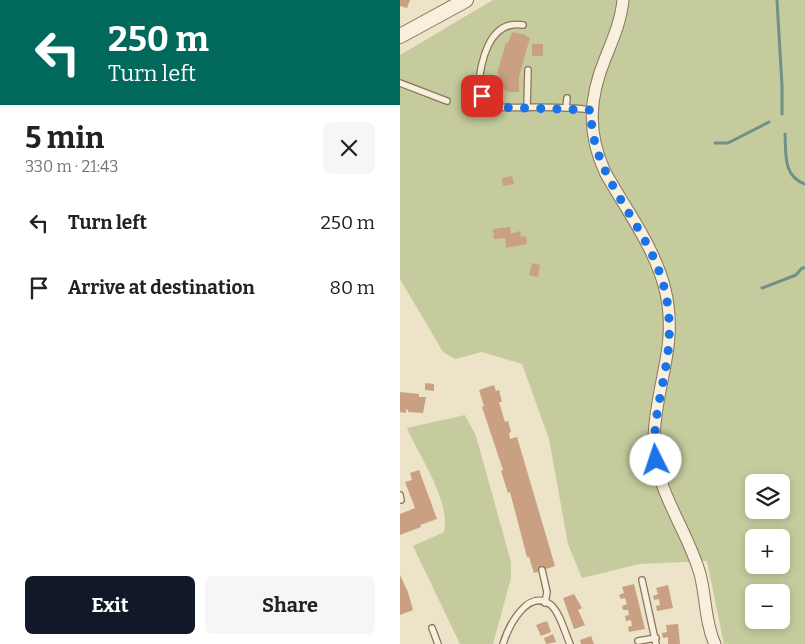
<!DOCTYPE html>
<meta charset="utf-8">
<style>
body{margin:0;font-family:Bitter,serif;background:#f6f6f6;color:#222;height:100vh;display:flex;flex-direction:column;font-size:19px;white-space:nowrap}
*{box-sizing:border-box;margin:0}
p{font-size:16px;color:#767676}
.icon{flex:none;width:28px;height:28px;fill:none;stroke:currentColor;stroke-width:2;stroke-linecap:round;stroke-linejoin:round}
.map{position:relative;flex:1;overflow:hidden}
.side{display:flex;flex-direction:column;background:#fff;width:400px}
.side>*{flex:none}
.hud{background:#00695c;color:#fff;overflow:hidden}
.fabs{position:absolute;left:345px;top:474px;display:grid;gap:10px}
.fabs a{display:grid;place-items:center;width:45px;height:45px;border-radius:8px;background:#fff;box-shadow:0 2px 8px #0003;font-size:25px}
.pin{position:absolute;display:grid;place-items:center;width:42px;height:42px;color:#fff;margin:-21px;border-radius:10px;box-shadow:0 2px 8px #0006}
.me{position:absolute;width:55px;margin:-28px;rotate:356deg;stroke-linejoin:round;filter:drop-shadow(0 0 4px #0008)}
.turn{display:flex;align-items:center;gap:18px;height:105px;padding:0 25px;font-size:22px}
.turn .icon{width:65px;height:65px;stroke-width:2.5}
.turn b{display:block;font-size:35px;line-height:42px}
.round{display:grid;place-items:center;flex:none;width:52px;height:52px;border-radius:8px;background:#f6f6f6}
.headline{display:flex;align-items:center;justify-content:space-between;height:85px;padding:0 25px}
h1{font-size:30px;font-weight:700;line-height:38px}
.button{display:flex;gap:10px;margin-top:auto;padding:10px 25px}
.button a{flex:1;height:58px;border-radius:8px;background:#111827;color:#fff;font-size:20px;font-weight:700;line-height:58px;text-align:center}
.button a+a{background:#f6f6f6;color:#222}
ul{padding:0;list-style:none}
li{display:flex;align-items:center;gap:15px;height:65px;padding:0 25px}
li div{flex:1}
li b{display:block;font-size:19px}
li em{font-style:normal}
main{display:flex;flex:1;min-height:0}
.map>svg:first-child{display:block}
.green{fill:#c5cb9d;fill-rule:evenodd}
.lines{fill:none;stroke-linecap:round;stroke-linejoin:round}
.stream{stroke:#709088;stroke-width:3}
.building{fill:#c9a081}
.service-casing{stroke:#88755e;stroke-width:8}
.minor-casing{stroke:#88755e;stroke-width:13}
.tertiary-casing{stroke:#88755e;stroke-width:16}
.service{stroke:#f8f0dc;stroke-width:5.5}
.minor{stroke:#f8f0dc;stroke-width:11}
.tertiary{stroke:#f8f0dc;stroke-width:14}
.route{stroke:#1a73e8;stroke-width:9;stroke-dasharray:0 16.2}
</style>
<main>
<section class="side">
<div class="hud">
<div class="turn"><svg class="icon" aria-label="left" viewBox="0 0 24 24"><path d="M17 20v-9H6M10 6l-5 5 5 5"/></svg><div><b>250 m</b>Turn left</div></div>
</div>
<div class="headline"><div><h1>5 min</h1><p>330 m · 21:43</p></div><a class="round"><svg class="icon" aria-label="close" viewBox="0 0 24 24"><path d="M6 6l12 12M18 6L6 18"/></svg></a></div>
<ul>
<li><svg class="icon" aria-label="left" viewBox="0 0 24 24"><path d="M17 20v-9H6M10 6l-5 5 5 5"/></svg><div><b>Turn left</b></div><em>250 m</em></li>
<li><svg class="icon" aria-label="arrive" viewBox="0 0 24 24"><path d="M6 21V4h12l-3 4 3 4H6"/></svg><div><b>Arrive at destination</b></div><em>80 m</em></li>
</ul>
<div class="button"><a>Exit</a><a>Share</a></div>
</section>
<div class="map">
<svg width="405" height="644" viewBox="0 0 405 644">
<rect width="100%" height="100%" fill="#ede3c9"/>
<!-- green -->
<path class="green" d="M93,0H405V644H324L307,561L239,564L182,578L168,544L149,439L122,364L82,352L55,359L43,352L0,279V55ZM354,482H381V510H354ZM354,538H381V565H354ZM354,592H381V620H354Z
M65,415L76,436L111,562V578L93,644H60L13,546L44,532C51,501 19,456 7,428Z"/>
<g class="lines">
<!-- stream -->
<path class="stream" d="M377,0L382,86V114
M385,134C386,155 383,176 405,184
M315,143H328L369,122
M362,288L396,275L402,268H405"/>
</g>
<!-- building -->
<path class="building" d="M0,0H10L7,8L0,6Z
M112,32L126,35V36L130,38L119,76V92H109L95,86L99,74L97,73L106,43H108Z
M132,44H143V56H132Z
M112,176L114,184L103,186L102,178Z
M110,227L111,234L120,231L121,237L126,236L127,244L106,248L105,238L94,239L93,229Z
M132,263L140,265L138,277L129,275Z
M25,383L34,384V391L25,390Z
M94,385L96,391L99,390L102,402H99L105,422L108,421L111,432L109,433L110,439L117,437L155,566L134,573L129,557H127L110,492L108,493L101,471L103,470L82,407L84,406L79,390Z
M0,392L19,394V397H26L23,413L8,412V410L6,409V413L0,412Z
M19,470L37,519L20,525L21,527L0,535V514L15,508L5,482L12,480L10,473Z
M0,575L8,592L13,610L0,615Z
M234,584L245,629L229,632L228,627L232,626L231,620L226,621L225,616L229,615L228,610H223L222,606L227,604L225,598L221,599L219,595L224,593L222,587Z
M268,585L273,608L257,611L256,606L260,605L259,599L254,600L253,596L258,594L256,588Z
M174,594L182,608L178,610L185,625L174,629L163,598Z
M147,621L151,632L141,636L136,625Z
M278,624L280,644H268V637L263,638L262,633L267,632L266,625Z
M153,634L156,642L146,644L144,638Z
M191,636L194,644H181L180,640Z"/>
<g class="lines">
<!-- service casing -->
<g class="service-casing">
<path id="service" d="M0,83L47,101
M73,106C112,110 152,104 191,110
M89,107L78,91C80,64 88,19 123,25
M127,108L128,70
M166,108L167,98
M0,495L1,500
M142,570L147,592L145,603
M242,580L256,644
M32,628L38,644
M238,641L256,638
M103,644C108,628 127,587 151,605C160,613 165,633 170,644"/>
</g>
<!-- minor casing -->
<g class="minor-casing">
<path id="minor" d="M223,0C221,21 213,39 205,59C189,98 187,133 205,172C226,210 254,246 265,289C279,346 255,385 254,439C253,488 287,528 300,574C306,596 305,623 315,644"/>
</g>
<!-- tertiary casing -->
<g class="tertiary-casing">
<path id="tertiary" d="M0,36L66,0"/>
</g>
<!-- service -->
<use href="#service" class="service"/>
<!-- minor -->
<use href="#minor" class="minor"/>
<!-- tertiary -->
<use href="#tertiary" class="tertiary"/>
</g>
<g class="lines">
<!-- route -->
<path class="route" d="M82,96L89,107L191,110C190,176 244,220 262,280C270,305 271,333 267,359C262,394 251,425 256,460"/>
</g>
</svg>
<div class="fabs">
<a><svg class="icon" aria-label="layers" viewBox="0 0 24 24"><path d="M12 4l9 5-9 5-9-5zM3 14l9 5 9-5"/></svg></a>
<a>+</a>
<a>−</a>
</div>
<div class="pin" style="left:82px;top:96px;background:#d93025"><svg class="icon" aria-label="arrive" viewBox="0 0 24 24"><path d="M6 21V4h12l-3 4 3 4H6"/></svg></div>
<svg class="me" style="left:256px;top:460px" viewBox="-20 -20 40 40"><circle r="19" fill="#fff"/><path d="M0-13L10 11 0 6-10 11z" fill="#1a73e8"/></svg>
</div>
</main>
